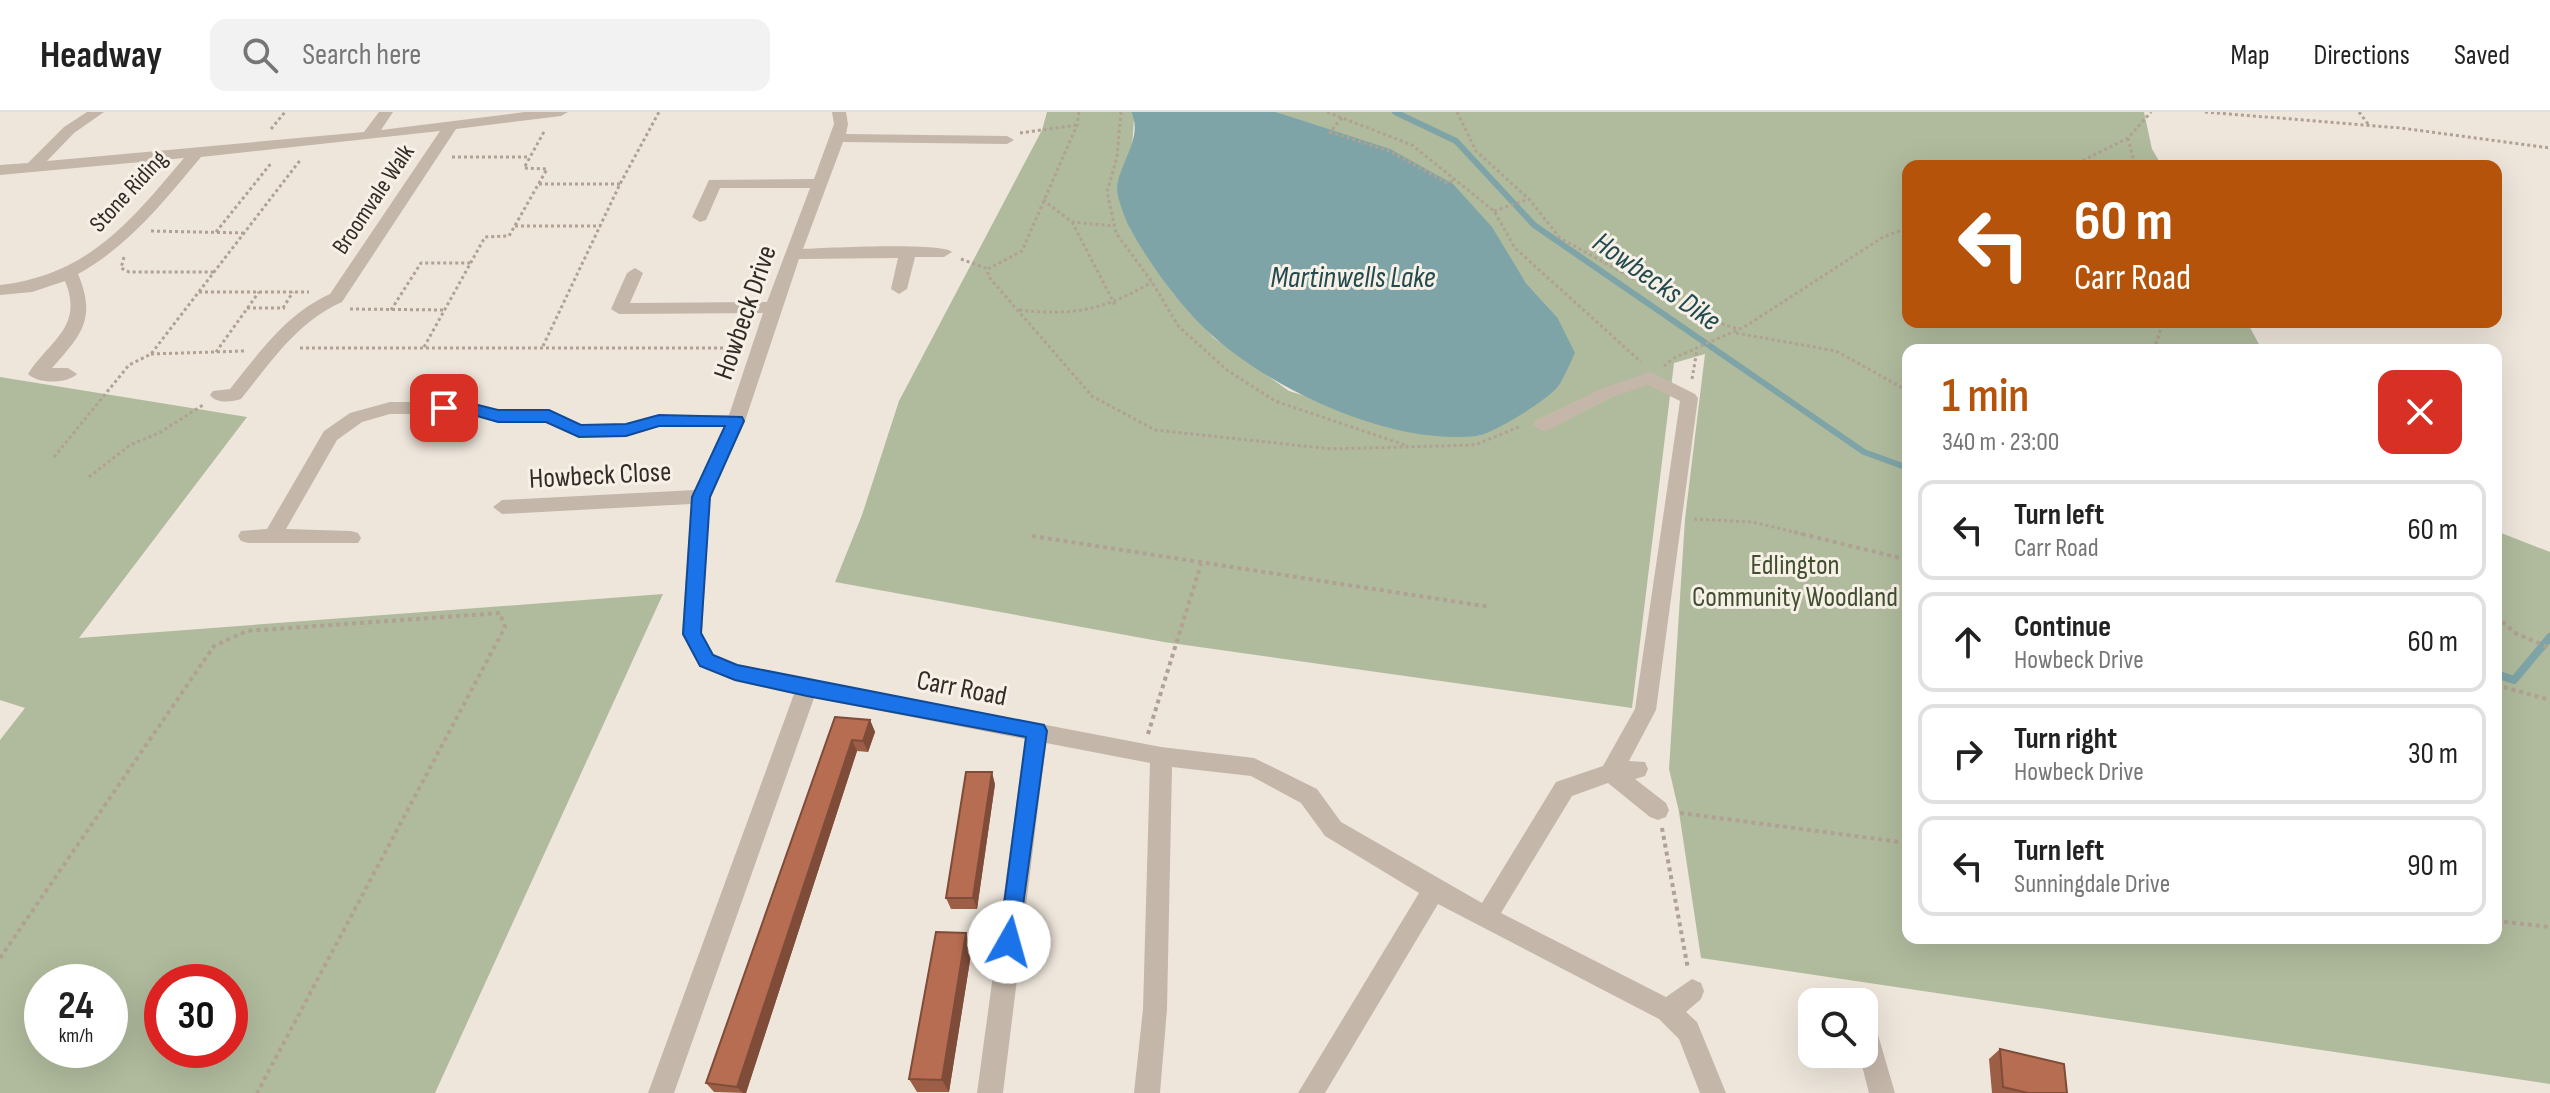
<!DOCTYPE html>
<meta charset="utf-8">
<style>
body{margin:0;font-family:"Sofia Sans Condensed",sans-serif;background:#f2f2f2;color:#222;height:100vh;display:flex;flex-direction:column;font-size:30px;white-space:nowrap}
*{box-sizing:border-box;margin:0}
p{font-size:26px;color:#767676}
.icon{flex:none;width:44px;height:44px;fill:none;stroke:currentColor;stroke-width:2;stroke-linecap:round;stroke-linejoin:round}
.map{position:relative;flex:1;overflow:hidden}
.panel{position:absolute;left:1902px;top:232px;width:600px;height:600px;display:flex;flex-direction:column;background:#fff;border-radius:16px;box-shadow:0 8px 32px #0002}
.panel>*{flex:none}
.hud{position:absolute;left:1902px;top:48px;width:600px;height:168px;border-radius:16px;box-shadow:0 8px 32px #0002;background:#b45309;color:#fff;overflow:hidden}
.fabs{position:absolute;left:1798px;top:876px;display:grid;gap:16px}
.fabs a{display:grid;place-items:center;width:80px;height:80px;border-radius:16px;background:#fff;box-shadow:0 8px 32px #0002;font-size:40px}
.speed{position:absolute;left:24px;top:852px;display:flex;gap:16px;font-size:40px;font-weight:700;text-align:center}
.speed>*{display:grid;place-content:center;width:104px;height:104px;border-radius:50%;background:#fff;box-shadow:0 8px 32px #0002;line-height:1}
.speed small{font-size:20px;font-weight:400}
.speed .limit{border:12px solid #d22;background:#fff;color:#111}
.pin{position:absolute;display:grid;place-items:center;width:68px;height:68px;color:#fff;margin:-34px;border-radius:16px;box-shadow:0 4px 12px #0006}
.me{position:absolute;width:88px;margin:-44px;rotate:7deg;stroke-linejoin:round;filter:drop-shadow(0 0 6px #0008)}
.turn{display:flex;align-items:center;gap:28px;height:168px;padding:0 40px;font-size:36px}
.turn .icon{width:104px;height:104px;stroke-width:2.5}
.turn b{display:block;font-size:56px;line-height:68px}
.round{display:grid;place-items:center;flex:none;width:84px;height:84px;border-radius:16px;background:#f2f2f2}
.overview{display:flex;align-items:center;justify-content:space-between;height:136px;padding:0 40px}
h1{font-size:48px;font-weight:600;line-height:60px;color:#b45309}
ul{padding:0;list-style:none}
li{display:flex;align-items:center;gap:24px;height:100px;margin:0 16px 12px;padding:0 24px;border:4px solid #e0e0e0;border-radius:16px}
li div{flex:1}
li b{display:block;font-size:30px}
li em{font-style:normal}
header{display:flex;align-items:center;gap:48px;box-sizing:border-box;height:112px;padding:0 40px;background:#fff;border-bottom:2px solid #e0e0e0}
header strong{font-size:38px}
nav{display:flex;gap:44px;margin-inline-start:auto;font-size:28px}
.search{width:560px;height:72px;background:#f2f2f2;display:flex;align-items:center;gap:20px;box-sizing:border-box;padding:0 28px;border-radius:16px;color:#767676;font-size:30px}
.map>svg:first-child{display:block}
.green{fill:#b0bb9d;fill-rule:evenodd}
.water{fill:#7ea4a7}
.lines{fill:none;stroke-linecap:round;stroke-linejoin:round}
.stream-far1{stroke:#7ea4a7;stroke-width:6}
.stream{stroke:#7ea4a7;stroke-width:8}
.path-far1{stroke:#b0a193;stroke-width:3;stroke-dasharray:3 3;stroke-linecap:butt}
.path{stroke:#b0a193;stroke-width:4;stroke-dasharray:4 4;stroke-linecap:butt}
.minor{fill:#c4b6a9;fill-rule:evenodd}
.wall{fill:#9d5e46}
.shaded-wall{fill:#7f4c39}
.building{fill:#b66d51;stroke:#7f4c39;stroke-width:2}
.route{fill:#1a73e8;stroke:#114b97;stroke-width:2}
.labels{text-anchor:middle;stroke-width:6;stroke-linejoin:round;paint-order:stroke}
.far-street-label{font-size:24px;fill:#332b28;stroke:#f6f0e7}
.street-label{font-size:28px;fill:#332b28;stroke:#f6f0e7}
.park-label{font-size:28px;fill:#414e2f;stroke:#f6f0e7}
.water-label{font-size:30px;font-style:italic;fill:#234a4f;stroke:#f6f0e7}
</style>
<header>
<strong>Headway</strong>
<div class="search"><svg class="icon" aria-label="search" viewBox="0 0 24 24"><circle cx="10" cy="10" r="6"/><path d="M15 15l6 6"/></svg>Search here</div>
<nav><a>Map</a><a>Directions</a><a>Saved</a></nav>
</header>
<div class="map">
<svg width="2550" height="981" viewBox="0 0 2550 981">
<rect width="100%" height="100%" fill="#eee6db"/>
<!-- green -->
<path class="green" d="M1047,0H1131L1134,6L1132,36L1117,76L1131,119L1173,181L1214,226L1289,279L1428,322L1479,324L1528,297L1557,205L1526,171L1509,145L1310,12L1276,0H2144L2152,37L2162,54H1908V210H2247L2262,238H1908V826H2496V419L2550,440V972L1701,846L1679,700L1669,657L1685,407L1705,242L1674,251L1632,596L1164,530L835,470L862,403L899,289L1042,18Z
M0,265L247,305L79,526L663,482L435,981H0V628L25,596L0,588ZM42,870H110V938H42ZM230,870V938H162V870Z"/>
<!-- water -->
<path class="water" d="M1131,0H1276L1390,37L1453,72L1492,115L1526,171L1557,205L1575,241C1570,251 1565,264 1559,273C1550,287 1492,322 1477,324C1391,333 1279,281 1215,226C1183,198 1154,158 1133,122C1127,112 1117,87 1117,76C1119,51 1144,25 1131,0Z"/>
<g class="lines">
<!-- stream-far1 -->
<path class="stream-far1" d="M1395,0L1456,29L1534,113L1864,340L1908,356"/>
<!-- stream -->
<path class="stream" d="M2496,562L2514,568L2550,525"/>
<!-- path-far1 -->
<path class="path-far1" d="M1079,0L1077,13L1022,139L988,157V164L1092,284L1155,318L1332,337L1475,333L1521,314
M1121,0L1117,45L1107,80L1116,121L1152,170L1179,215L1227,258L1275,289L1408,334
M1327,0L1412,33L1494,99L1515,136L1641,250
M1457,0L1476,39L1529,87L1560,126L1706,207L1739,217
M2205,0L2401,16L2550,36
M2359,0L2368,12
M1342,6L1330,20L1389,39L1447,71L1455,68
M271,17L285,0
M1020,21L1077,13
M2128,26L2135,54
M452,45H529
M2072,54L2128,26L2151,0
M539,72H620
M1043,88L1072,110L1114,114
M1494,99L1529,87
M1072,110L1115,193
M515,114H600
M151,119L245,121
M216,120L272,50
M124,145L121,156L129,160H215
M961,147L988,157
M199,180H309
M247,196H285
M283,196L293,180
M350,197L445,198
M391,198L421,151H470
M1019,198C1074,204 1104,198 1152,170
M1736,221L1836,239L1908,279
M543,234L620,72L659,0
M424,235L485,125L509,124L547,57L524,56L545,18
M300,236H739
M2154,238L2163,210
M216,240L259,180
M151,242L244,239
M1664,254L1672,247L1746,214L1883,125L1908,116
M1692,267L1697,238
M54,345L129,253L151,242L301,47
M89,365L130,333L159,321L203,293
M1694,407L1753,410L1802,422"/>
<!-- path -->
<path class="path" d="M1794,420L1908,448
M1032,424L1490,495
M2496,505L2517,522L2550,536
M2496,573L2550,588
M1148,622L1201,452
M1680,701L1908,731
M1662,716L1688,857
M2496,809L2550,815
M0,846L214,534L247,519L500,501L505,515L257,981"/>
<!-- minor -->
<path class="minor" d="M87,0H104L74,21L47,49L364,20L379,0H393L381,18L525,0H568L561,4L456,17L342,190C297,210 271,250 241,287C232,290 216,292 210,283L213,279L230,277C260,240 286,202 330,182L440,19L201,45C165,88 129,134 78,162C97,207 81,223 52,256H68L77,262C67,272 38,272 28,262C50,228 84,215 65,169L32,180L0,183V173C88,163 130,110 184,46L0,63V53L28,51L64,15Z
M832,0H846L848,12L846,22L1007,24L1014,28L1007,32L843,30L803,137C826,136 942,130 952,140L944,145H915L907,177L899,182L891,177L898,146L799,147L745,309L710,385L702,522L713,542L738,552L807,567L1161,635L1254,646L1317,677L1341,710L1482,791L1556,670L1603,654L1635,597L1680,289L1648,273L1613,285L1548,318L1542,319L1533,313L1536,308L1601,277L1649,260L1655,262L1695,282L1698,286L1656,598L1629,649L1645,650L1648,657L1645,664L1635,667L1666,691L1669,698L1666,705L1658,708L1650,705L1608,671L1572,684L1501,801L1666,885L1692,867L1701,871L1704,879L1701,887L1686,900L1697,910L1726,981H1700L1679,927L1659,907L1438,792L1325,981H1298L1419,781L1325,724L1301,691L1251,664L1172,655L1167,897L1160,981H1134L1143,897L1150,651L1046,631L1003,981H977L1025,627L814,586L674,981H648L794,582L735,569L699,554L682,522L691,392L502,402L493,395L502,388L695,378L724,315H659L626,324L579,325L546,310H498L470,302H390L362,310L337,328L286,417L351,419L358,421L361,426L358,431H248L241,429L238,424L241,419L267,417L324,319L350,301L390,290H470L498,298H549L581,313L626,312L659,303H729L763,201L619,202L611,197L627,161L635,156L643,161L630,191L767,190L810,76H720L706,108L700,110L692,105L709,68L814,67L834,12Z
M1864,904L1873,907L1876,916L1895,981H1869L1859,942H1864Z"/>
</g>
<!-- wall -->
<path class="wall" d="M835,605L870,608L875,620L868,640L857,639L746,981L714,980L706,971Z
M995,672L977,797H951L946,786Z
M972,836L949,980H917L909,967Z
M2000,937L2067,981H1992L1989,947Z"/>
<!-- shaded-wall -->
<path class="shaded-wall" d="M870,608L875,620L868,640L863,629Z
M852,628L857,639L746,981H743L737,975Z
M992,660L995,672L977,797L973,786Z
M966,821L972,836L949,980L942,968Z"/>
<!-- building -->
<path class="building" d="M835,605L870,608L863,629L852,628L737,975L706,971Z
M966,660H992L973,786H946Z
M936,820L966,821L942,968L909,967Z
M2000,937L2064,952L2067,981H2028L2003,975Z"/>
<!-- route -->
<path class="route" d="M444,291H470L498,298H549L581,313L626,312L659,303L742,305L744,309L710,385L701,521L713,543L737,553L1044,613L1047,619L1017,837L1009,840L1002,837L999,830L1026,625L807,584L735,568L700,554L683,522L692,385L725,314H659L626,324L579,325L546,310H498L470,302L438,300V292Z"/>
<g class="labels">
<!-- far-street labels -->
<g class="far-street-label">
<text transform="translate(128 79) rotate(-47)" y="8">Stone Riding</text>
<text transform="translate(373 87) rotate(-56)" y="8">Broomvale Walk</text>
</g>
<!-- street labels -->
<g class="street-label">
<text transform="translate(744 200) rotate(-71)" y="10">Howbeck Drive</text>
<text transform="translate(600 362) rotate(-3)" y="10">Howbeck Close</text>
<text transform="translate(962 575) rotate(11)" y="10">Carr Road</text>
</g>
<!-- park labels -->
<g class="park-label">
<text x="1795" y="462">Edlington<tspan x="1795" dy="32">Community Woodland</tspan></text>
</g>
<!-- water labels -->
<g class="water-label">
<text x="1353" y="175">Martinwells Lake</text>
<text transform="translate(1657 169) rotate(35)" y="10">Howbecks Dike</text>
</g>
</g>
</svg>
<div class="fabs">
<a><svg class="icon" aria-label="search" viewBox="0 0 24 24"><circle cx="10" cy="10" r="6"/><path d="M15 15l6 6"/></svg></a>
</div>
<div class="speed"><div>24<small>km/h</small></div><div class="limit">30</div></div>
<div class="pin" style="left:444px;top:296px;background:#d93025"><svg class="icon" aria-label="arrive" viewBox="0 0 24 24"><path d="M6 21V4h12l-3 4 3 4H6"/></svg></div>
<svg class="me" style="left:1009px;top:830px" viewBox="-20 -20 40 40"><circle r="19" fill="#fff"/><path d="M0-13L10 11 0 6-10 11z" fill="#1a73e8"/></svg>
<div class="hud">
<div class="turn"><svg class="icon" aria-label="left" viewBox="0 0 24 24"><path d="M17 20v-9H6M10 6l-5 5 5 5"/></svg><div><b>60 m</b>Carr Road</div></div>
</div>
<section class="panel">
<div class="overview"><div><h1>1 min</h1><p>340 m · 23:00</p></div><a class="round" style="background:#d93025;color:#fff"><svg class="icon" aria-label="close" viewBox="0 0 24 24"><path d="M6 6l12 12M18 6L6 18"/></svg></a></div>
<ul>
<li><svg class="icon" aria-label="left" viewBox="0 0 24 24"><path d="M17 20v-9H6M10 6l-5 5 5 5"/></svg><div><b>Turn left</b><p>Carr Road</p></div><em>60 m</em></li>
<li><svg class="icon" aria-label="ahead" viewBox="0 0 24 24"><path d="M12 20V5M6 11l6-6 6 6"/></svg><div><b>Continue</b><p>Howbeck Drive</p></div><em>60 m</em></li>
<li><svg class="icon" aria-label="right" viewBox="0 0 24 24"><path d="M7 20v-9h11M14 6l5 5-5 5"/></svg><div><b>Turn right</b><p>Howbeck Drive</p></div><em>30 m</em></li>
<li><svg class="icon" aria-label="left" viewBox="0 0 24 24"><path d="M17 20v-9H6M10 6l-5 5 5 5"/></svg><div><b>Turn left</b><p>Sunningdale Drive</p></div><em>90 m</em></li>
</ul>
</section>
</div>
